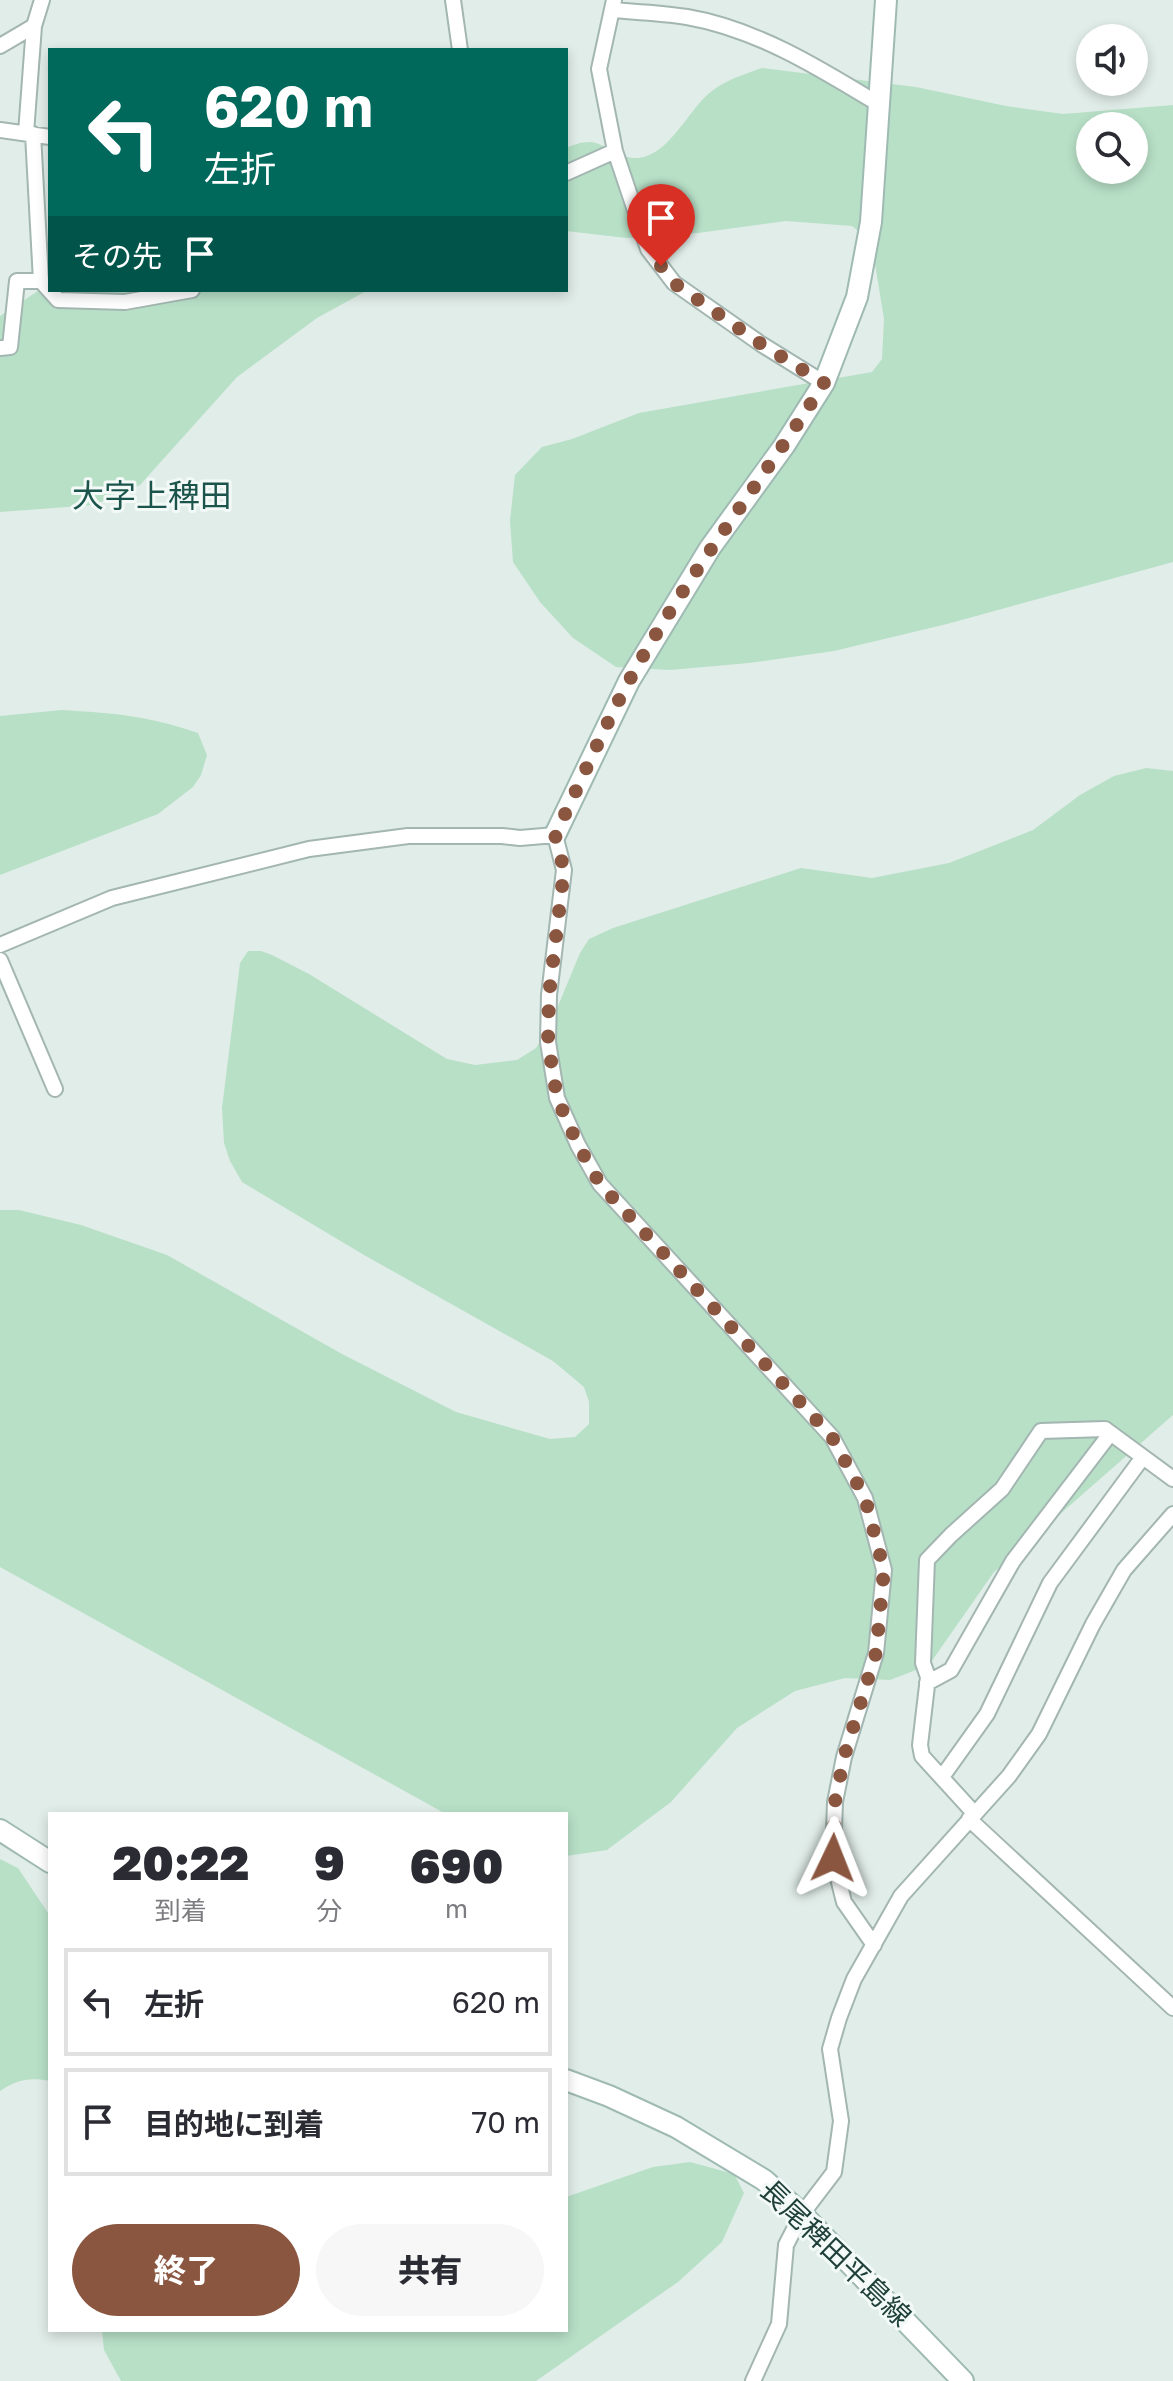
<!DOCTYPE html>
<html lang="ja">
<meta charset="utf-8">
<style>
body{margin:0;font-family:"Golos Text","Noto Sans JP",sans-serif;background:#f7f7f7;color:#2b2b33;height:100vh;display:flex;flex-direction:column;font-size:30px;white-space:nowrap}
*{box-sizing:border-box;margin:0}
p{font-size:26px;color:#7c7c81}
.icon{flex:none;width:44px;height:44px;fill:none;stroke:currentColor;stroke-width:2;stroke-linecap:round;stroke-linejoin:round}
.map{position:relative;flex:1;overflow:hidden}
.details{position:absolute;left:48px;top:1812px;width:520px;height:520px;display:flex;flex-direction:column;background:#fff;border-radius:0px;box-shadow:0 4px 12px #0003}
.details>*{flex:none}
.hud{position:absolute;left:48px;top:48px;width:520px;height:244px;border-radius:0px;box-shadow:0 4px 12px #0003;background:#00695c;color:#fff;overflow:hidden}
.buttons{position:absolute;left:1076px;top:24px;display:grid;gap:16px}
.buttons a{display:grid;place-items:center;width:72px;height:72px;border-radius:50%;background:#fff;box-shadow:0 4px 12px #0003;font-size:40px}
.pin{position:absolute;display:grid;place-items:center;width:68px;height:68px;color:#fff;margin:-82px -34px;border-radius:50% 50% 50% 0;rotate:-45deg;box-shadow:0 0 8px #0007}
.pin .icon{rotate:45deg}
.me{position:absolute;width:88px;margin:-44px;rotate:2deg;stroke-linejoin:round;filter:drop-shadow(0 0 6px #0008)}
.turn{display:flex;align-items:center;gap:28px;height:168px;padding:0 24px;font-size:36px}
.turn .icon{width:104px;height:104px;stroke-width:2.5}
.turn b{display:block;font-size:56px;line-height:68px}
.then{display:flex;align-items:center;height:76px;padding:0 24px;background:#0003;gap:16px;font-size:30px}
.eta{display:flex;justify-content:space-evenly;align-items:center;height:136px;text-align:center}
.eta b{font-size:48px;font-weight:800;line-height:56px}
.cta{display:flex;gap:16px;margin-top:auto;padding:16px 24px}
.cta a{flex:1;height:92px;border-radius:48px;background:#8a5640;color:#fff;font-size:32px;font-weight:800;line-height:92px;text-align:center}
.cta a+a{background:#f7f7f7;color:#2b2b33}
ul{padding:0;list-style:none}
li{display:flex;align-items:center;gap:24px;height:108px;margin:0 16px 12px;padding:0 8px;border:4px solid #e1e1e2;border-radius:0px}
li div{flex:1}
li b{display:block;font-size:30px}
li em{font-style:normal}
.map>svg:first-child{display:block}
.green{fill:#b8e0c7;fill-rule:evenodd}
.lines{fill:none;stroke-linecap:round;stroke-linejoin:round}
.street-casing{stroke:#a3b6b1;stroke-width:18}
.secondary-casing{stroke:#9fbab3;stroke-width:24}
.street{stroke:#fff;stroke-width:14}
.secondary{stroke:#fff;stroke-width:20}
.route{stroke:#8a5640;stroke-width:14;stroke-dasharray:0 25.2}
.labels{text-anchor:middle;stroke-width:6;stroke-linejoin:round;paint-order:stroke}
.street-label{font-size:28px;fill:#20403a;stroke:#f2f9f6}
.quarter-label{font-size:32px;fill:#1a544b;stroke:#f2f9f6}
</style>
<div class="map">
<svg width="1173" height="2381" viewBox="0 0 1173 2381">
<rect width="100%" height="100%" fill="#e1ede9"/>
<!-- green -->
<path class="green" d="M762,68L916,87L1006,106L1063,114L1173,105V562L947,624L834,651L749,663L670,670L616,667L573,638L540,602L513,562L510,521L515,475L542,447L572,439L639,413L872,372L882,359L884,319L874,258L868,239L852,226L786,221L698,233L626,238L566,231V148C575,144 587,140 596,143C613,149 625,162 644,157C670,150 688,113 706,96C722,81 742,75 762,68ZM1090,126H1134V170H1090Z
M50,283V290H368L317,318L237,377L140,485L94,505L0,512V316Z
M62,710C113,713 149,716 198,733L207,755L201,775L193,787L158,814L0,875V716Z
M1146,768L1173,771V1415L994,1572L929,1665L890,1680L845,1678L795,1691L737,1728L671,1802L607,1850L566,1856V1814H446L0,1567V1210H19L81,1225L167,1255L342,1354L456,1412L550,1439L575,1437L589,1424V1402L584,1387L553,1361L364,1255L242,1182L230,1161L224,1143L222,1108L240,963L248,951H261L272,955L309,974L447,1059L475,1065L517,1060L536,1048L551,1023L580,953L589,939L613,928L801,868L872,878L949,863L1033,830L1080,795L1114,776Z
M0,1859L18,1868L50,1916V2081C31,2077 17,2079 0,2091Z
M690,2162L734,2174L744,2193L722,2242L678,2282L536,2381H121L104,2350L102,2330H566V2197L653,2167Z"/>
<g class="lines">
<!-- street casing -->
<g class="street-casing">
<path id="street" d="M453,0L460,50
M614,0L599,69L615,151L648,249L674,283L761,344L824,383
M612,10C637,12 663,13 687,17C757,29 821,69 880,105
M0,46L34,26L42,0
M0,130L50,137
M26,133L34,26
M33,134L41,281L58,300L125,302L192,290
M566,173L615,151
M0,348L10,347L17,281H41
M0,945L112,898L309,849L408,836H502L520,838L555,835L564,870L549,995L548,1042L557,1098L578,1145L600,1184L832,1437L865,1498L884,1570L876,1653L844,1757L835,1802L833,1858L844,1902L874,1945
M0,960L55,1089
M927,1683L951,1670L1013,1561L1110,1434
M942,1777L987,1714L1050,1583L1143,1457
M974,1813L922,1756L920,1745L928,1677L923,1663L927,1560L951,1535L1002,1489L1041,1431L1105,1429L1173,1479
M969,1819L1173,2008
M753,2381L779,2324L786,2245L802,2214L834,2172L841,2121L830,2049L839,2018L854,1979L901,1896L1009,1776L1039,1734L1093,1624L1124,1570L1173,1514"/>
</g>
<!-- secondary casing -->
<g class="secondary-casing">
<path id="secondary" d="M555,835L629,681L710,548L784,446L824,383L857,297L871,222L886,0
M0,1830L50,1862
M566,2080L609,2096L676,2127L764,2180L802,2214L963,2381"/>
</g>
<!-- street -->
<use href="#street" class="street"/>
<!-- secondary -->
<use href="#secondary" class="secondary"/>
</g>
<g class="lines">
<!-- route -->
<path class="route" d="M661,266L674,283L761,344L824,383C761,483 686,576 629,681C602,731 580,784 555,835L564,870L549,995L548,1042L557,1098L578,1145L600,1184L832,1437L865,1498L884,1570L876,1653L844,1757L835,1802L833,1858"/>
</g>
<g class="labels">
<!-- street labels -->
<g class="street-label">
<text transform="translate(836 2253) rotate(44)" y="10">長尾稗田平島線</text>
</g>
<!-- quarter labels -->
<g class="quarter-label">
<text x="152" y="507">大字上稗田</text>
</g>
</g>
</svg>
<div class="buttons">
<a><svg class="icon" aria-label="sound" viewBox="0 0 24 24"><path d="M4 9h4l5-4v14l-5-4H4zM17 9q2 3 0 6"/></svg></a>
<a><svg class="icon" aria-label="search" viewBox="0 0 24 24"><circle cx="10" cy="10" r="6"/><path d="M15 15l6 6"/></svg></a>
</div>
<div class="pin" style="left:661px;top:266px;background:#d93025"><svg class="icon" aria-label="arrive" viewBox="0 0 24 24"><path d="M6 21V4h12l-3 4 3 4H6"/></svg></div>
<svg class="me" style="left:833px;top:1858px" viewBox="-20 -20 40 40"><path d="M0-17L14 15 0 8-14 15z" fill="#8a5640" stroke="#fff" stroke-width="4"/></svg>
<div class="hud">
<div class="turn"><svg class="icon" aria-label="left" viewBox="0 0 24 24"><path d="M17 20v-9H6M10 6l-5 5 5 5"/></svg><div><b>620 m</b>左折</div></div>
<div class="then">その先<svg class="icon" aria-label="arrive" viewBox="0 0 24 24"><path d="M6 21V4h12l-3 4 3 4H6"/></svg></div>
</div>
<section class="details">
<div class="eta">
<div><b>20:22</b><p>到着</p></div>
<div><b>9</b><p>分</p></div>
<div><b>690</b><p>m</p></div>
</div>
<ul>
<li><svg class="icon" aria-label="left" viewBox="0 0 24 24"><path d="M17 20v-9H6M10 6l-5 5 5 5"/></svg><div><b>左折</b></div><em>620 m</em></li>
<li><svg class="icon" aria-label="arrive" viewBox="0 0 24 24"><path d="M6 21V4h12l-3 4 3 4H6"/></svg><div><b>目的地に到着</b></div><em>70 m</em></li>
</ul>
<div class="cta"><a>終了</a><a>共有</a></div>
</section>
</div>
